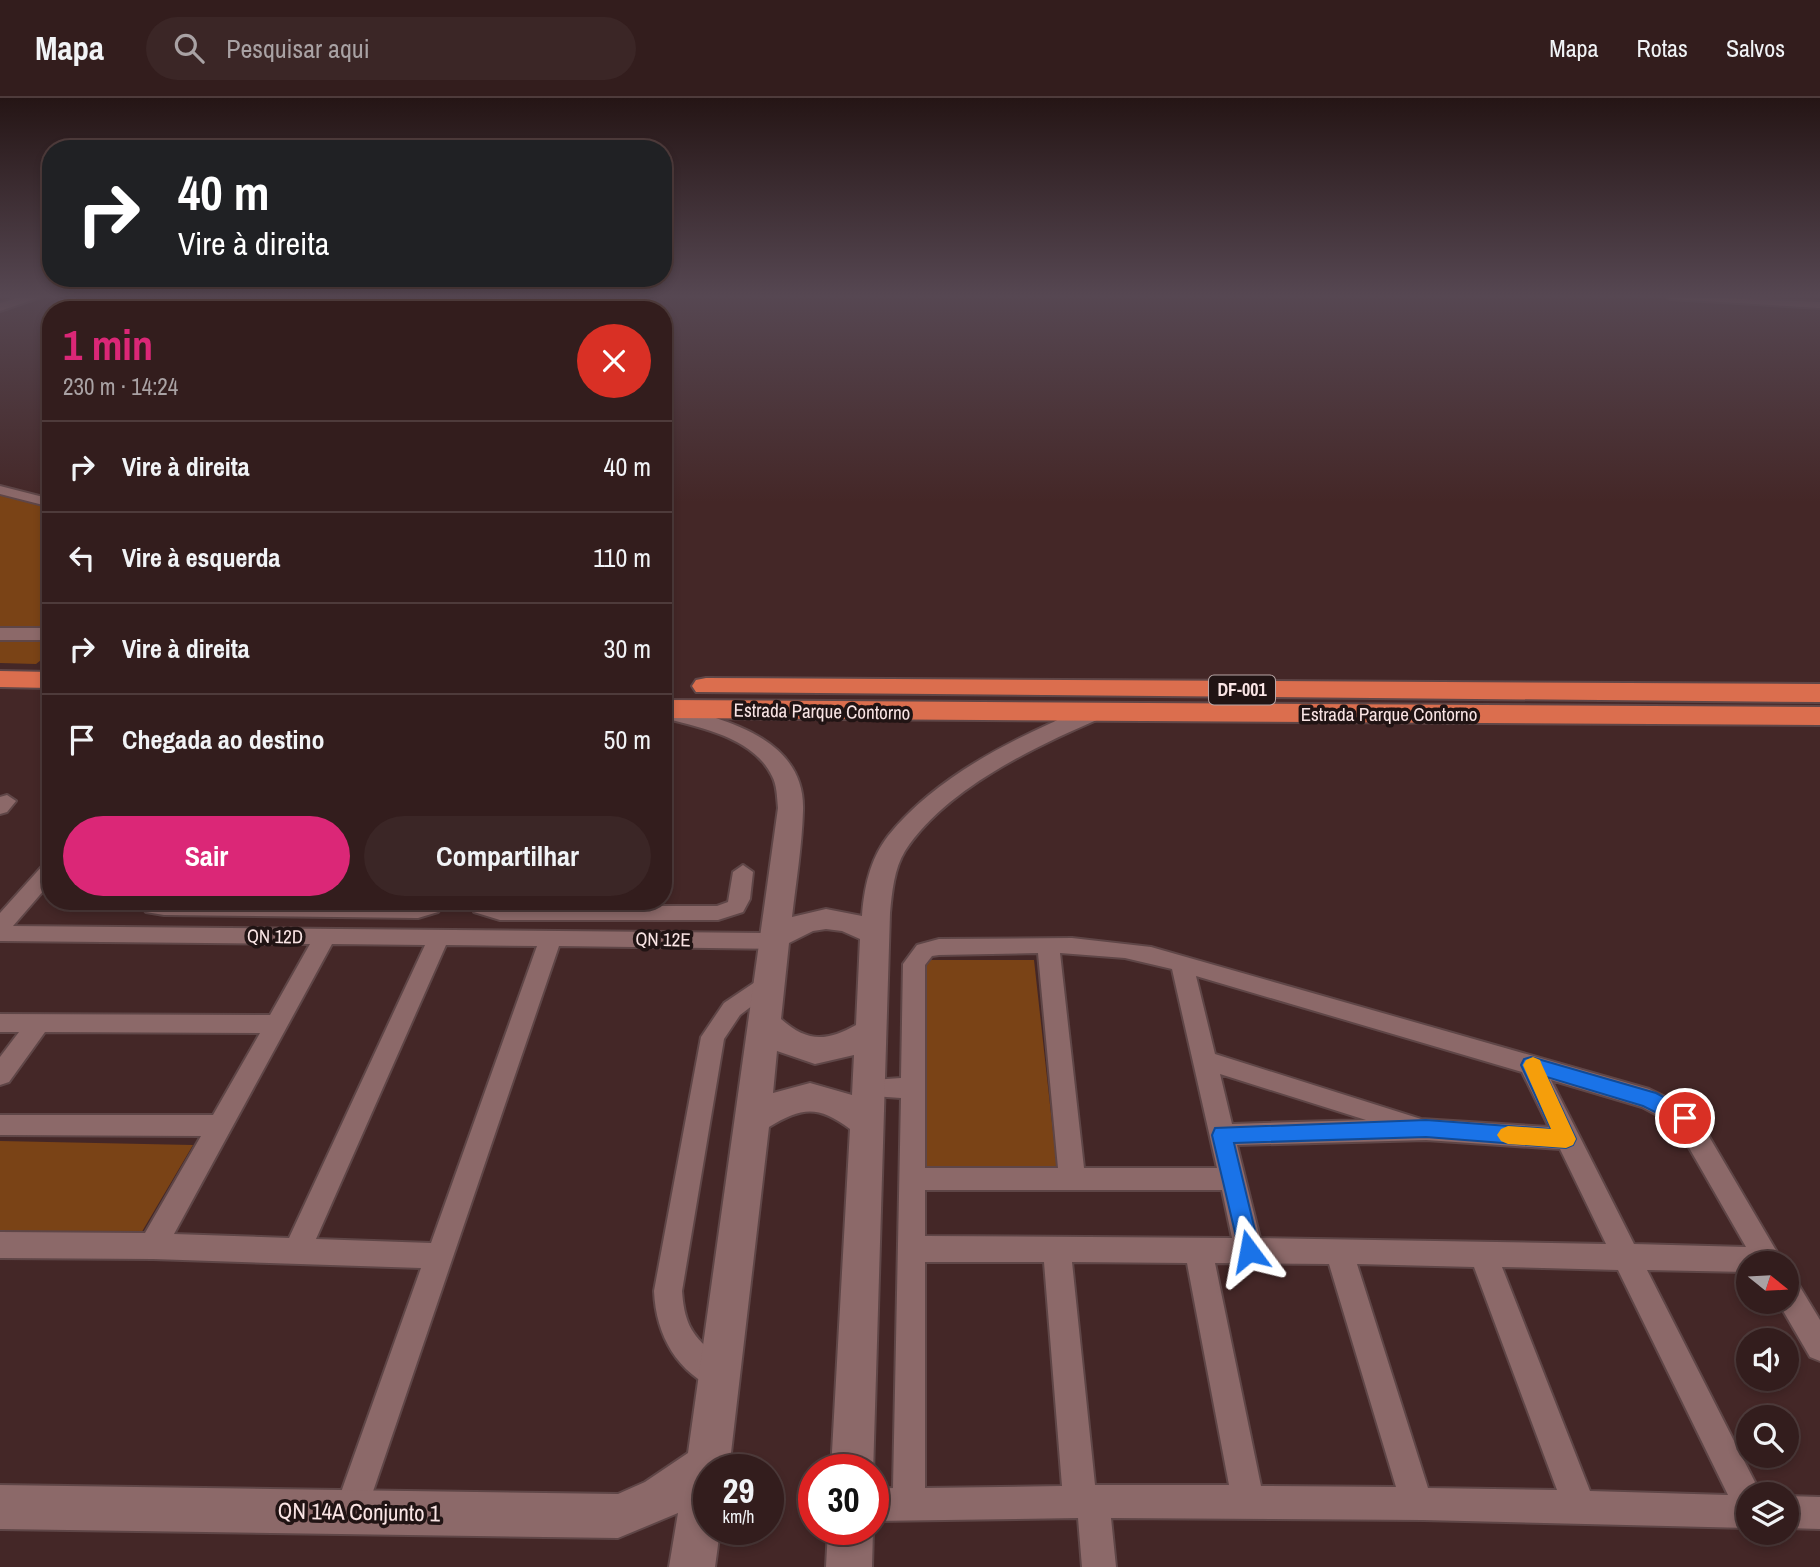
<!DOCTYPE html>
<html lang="pt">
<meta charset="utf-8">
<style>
body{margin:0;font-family:"Archivo Narrow",sans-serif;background:#3b2626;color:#f1f3f6;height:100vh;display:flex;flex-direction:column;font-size:26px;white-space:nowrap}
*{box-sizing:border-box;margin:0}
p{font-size:23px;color:#a9a2a4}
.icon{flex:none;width:38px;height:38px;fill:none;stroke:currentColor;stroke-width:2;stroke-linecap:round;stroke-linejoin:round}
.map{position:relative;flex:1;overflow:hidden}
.drawer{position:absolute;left:42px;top:203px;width:630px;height:609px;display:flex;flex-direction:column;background:#331d1d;border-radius:28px;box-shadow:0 4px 10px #0003,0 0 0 2px #4e3b3b}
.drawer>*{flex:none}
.banner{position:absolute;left:42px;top:42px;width:630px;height:147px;border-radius:28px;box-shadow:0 4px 10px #0003,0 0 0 2px #4e3b3b;background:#202124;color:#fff;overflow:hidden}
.needle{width:46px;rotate:108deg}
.controls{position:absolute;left:1736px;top:1153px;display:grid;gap:14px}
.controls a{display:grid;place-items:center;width:63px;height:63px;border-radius:50%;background:#331d1d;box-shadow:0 4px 10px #0003,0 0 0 2px #4e3b3b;font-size:35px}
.speed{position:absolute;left:693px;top:1356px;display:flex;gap:14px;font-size:35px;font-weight:700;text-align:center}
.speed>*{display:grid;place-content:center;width:91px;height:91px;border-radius:50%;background:#331d1d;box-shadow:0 4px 10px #0003,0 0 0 2px #4e3b3b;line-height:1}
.speed small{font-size:18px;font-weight:400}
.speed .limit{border:10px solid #d22;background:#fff;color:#111}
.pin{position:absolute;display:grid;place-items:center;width:60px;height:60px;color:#fff;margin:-30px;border:4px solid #fff;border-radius:50%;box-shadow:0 2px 7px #0007}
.me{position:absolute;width:77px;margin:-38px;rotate:347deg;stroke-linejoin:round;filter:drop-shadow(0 0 5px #0008)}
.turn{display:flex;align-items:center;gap:24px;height:147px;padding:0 21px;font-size:32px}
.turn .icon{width:91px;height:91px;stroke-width:2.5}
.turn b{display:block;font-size:49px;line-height:60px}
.round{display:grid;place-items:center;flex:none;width:74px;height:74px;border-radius:37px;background:#3b2626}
.summary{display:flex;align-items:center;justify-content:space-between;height:119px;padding:0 21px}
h1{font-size:42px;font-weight:700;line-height:52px;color:#db2777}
.primary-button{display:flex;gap:14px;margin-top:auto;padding:14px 21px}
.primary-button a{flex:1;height:80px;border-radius:42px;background:#db2777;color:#fff;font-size:28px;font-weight:700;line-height:80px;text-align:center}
.primary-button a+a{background:#3b2626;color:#f1f3f6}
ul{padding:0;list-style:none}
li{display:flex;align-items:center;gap:21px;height:91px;padding:0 21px;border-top:2px solid #4e3b3b}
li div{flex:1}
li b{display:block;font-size:26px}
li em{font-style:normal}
header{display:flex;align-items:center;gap:42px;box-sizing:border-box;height:98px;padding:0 35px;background:#331d1d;border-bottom:2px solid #4e3b3b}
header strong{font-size:33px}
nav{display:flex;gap:38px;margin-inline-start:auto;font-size:24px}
.search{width:490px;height:63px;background:#3b2626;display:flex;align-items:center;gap:18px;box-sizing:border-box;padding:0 24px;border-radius:38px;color:#a9a2a4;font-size:26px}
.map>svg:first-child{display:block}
.green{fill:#7a4316}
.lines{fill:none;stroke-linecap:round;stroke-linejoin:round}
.street-casing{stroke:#5f4647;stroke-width:4}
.secondary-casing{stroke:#5f4647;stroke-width:4}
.highway-casing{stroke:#5f4647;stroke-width:4}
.street{fill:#8c6969;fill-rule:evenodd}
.secondary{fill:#8c6969;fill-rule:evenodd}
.highway{fill:#db6e4e;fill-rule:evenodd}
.route{fill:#1a73e8;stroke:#114b97;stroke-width:2}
.slow{fill:#f59e0b}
.labels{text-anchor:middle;stroke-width:7;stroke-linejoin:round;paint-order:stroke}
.shield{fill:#211414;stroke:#b8a6a6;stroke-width:2}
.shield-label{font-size:18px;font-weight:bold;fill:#f9e4e4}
.street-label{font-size:19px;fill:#f9e4e4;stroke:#211414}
.near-street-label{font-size:23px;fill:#f9e4e4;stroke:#211414}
</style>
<header>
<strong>Mapa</strong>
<div class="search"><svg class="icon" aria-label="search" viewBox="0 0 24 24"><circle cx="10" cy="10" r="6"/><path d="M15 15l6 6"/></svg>Pesquisar aqui</div>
<nav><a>Mapa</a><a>Rotas</a><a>Salvos</a></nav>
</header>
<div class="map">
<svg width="1820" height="1469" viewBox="0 0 1820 1469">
<rect width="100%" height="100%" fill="#442727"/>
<!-- green -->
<path class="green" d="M0,394L51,407V554L36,566L0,565Z
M923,862H1034L1057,1070H925Z
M0,1043L193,1047L140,1137L0,1133Z"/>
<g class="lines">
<!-- street casing -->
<g class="street-casing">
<path id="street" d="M486,198H500L536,212H522Z
M1666,198L1820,204V210L1670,201Z
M0,388L51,401V409L0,396Z
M7,697L16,703L7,714L0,716V699Z
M51,764V784L13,828L775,835L783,838L786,843L783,848L775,851L559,848L366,1414L362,1426L350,1430L338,1426L334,1414L421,1170L153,1161L0,1160V1134L145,1135L201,1038L0,1037V1017H213L260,935L45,934L9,984L0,987V959L19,934H0V916L270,917L310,846L0,843V815L44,766ZM332,846L425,847L289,1140L174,1136ZM446,847L537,848L431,1145L316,1141Z
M743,767L753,774L750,801L743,814L718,822H500L474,814L469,803H489L501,808H717L728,804L733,774Z
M137,803L418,806L447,803L438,814L418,820L164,817L146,814Z
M1072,840L1151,849L1649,991L1694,1013L1784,1166H1748V1174L1647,1172L1761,1396H1748V1430L1423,1422L1111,1420L1116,1469H1082L1078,1420L873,1423V1391L893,1390L901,1000L858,997L855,990L858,983L901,980L903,866L917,847L939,841ZM1038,855L1058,1070H925V867L932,858L939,857ZM1060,855L1125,860L1172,871L1217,1070H1084ZM1196,878L1522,974L1549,1029L1421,1021L1215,956ZM1220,976L1366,1022L1232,1026ZM1551,982L1642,1009L1676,1027L1746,1149L1634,1146ZM1426,1042L1560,1051L1606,1146L1260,1140L1237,1047ZM925,1092H1222L1232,1140L925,1138ZM925,1164H1044L1062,1388L925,1390ZM1072,1164L1187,1165L1229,1387H1095ZM1215,1165L1329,1166L1396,1389L1261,1388ZM1357,1166L1474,1169L1557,1392L1428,1390ZM1502,1169L1618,1172L1728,1397L1590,1393Z
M770,874L778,876L781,882L778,888L740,917L724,941L682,1193C684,1221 690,1237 713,1254C723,1262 730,1266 735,1278L731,1289L720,1293C677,1275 656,1238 654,1193L701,939L724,905Z
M1787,1180L1797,1184L1820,1222V1263L1810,1259L1778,1204H1787Z
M1787,1398L1820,1399V1431L1787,1430Z"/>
</g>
<!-- secondary casing -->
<g class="secondary-casing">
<path id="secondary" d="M24,198H44L0,213V205Z
M0,530H51V542H0Z
M663,606C720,620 806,638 803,713C802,748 796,784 792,819L826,811L862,818C864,790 870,761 888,738C929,687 990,653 1049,626C1064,619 1083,607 1099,611L1103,616L1099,621C1034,649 945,691 905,753C894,771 892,794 890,815L873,1376V1372H831L850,1031C818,1007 802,1009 769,1029L729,1372H709V1432H720L715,1469H669L678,1415L618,1440L0,1431V1387L618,1396L645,1384L688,1355L778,710C777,699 777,687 772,678C754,640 700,629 663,620ZM826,831L842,833L860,841L856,927C826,944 807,944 781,921L789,845L813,833ZM777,953L815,966L854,957L852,997L810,985L773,995Z
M828,1432L873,1431L872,1469H826Z"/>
</g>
<!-- highway casing -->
<g class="highway-casing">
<path id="highway" d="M0,573L51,574V590L0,589Z
M706,580L1820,586V604L696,594L692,588L696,582Z
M663,602L1820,609V627L663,620Z"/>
</g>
<!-- street -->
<use href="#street" class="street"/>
<!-- secondary -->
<use href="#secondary" class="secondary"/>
<!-- highway -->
<use href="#highway" class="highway"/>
</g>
<!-- sky -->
<linearGradient id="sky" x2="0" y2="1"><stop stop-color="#251515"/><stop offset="0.49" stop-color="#564752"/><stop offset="1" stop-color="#564752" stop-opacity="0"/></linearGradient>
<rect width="1820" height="404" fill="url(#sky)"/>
<!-- route -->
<path class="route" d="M1531,959L1656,995L1692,1014L1695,1020L1692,1026L1685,1029L1643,1008L1547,979L1576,1041L1573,1047L1566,1050L1426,1039L1234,1045L1260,1153L1257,1160L1249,1163L1241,1160L1212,1037L1215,1030L1426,1022L1551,1031L1521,967L1524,961Z"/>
<!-- slow -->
<path class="slow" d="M1533,959L1540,962L1542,967L1576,1041L1573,1047L1566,1050L1508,1046L1501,1043L1497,1037L1501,1031L1508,1028L1551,1031L1523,967L1526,962Z"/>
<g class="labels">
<!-- shield labels -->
<rect class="shield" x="1209" y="577.5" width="66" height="29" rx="5"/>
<g class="shield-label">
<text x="1242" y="598">DF-001</text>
</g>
<!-- street labels -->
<g class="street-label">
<text transform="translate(822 613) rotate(1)" y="7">Estrada Parque Contorno</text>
<text x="1389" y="623">Estrada Parque Contorno</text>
<text transform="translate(275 838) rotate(1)" y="7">QN 12D</text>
<text transform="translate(663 841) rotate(1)" y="7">QN 12E</text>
</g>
<!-- near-street labels -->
<g class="near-street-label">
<text transform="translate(359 1414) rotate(1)" y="8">QN 14A Conjunto 1</text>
</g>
</g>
</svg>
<div class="controls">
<a><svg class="needle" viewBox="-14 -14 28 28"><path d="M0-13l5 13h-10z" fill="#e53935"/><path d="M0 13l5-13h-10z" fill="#a9a2a4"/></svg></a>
<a><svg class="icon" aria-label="sound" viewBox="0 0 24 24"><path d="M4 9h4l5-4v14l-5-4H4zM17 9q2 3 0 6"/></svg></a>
<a><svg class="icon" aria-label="search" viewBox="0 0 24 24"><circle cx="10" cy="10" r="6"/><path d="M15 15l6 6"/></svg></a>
<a><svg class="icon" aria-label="layers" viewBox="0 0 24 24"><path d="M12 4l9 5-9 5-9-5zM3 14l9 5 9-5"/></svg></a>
</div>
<div class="speed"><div>29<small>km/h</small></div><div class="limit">30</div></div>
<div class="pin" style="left:1685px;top:1020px;background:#d93025"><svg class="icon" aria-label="arrive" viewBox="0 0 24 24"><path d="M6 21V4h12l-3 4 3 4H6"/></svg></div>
<svg class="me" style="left:1249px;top:1153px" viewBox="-20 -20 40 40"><path d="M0-17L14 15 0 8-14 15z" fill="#1a73e8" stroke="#fff" stroke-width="4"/></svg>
<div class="banner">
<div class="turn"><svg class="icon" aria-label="right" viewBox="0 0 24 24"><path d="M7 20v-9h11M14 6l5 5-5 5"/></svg><div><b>40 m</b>Vire à direita</div></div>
</div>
<section class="drawer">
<div class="summary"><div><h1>1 min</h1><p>230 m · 14:24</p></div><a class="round" style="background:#d93025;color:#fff"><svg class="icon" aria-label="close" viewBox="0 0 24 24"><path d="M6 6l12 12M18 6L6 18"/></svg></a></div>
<ul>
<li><svg class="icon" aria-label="right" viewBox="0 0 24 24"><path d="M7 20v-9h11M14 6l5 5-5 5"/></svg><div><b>Vire à direita</b></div><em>40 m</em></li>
<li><svg class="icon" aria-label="left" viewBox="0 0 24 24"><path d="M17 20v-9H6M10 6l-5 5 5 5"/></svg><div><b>Vire à esquerda</b></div><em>110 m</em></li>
<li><svg class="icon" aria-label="right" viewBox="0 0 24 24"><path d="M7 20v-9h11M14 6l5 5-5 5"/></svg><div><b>Vire à direita</b></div><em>30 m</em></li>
<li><svg class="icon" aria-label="arrive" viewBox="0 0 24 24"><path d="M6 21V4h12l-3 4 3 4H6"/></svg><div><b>Chegada ao destino</b></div><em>50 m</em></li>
</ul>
<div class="primary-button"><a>Sair</a><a>Compartilhar</a></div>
</section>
</div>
